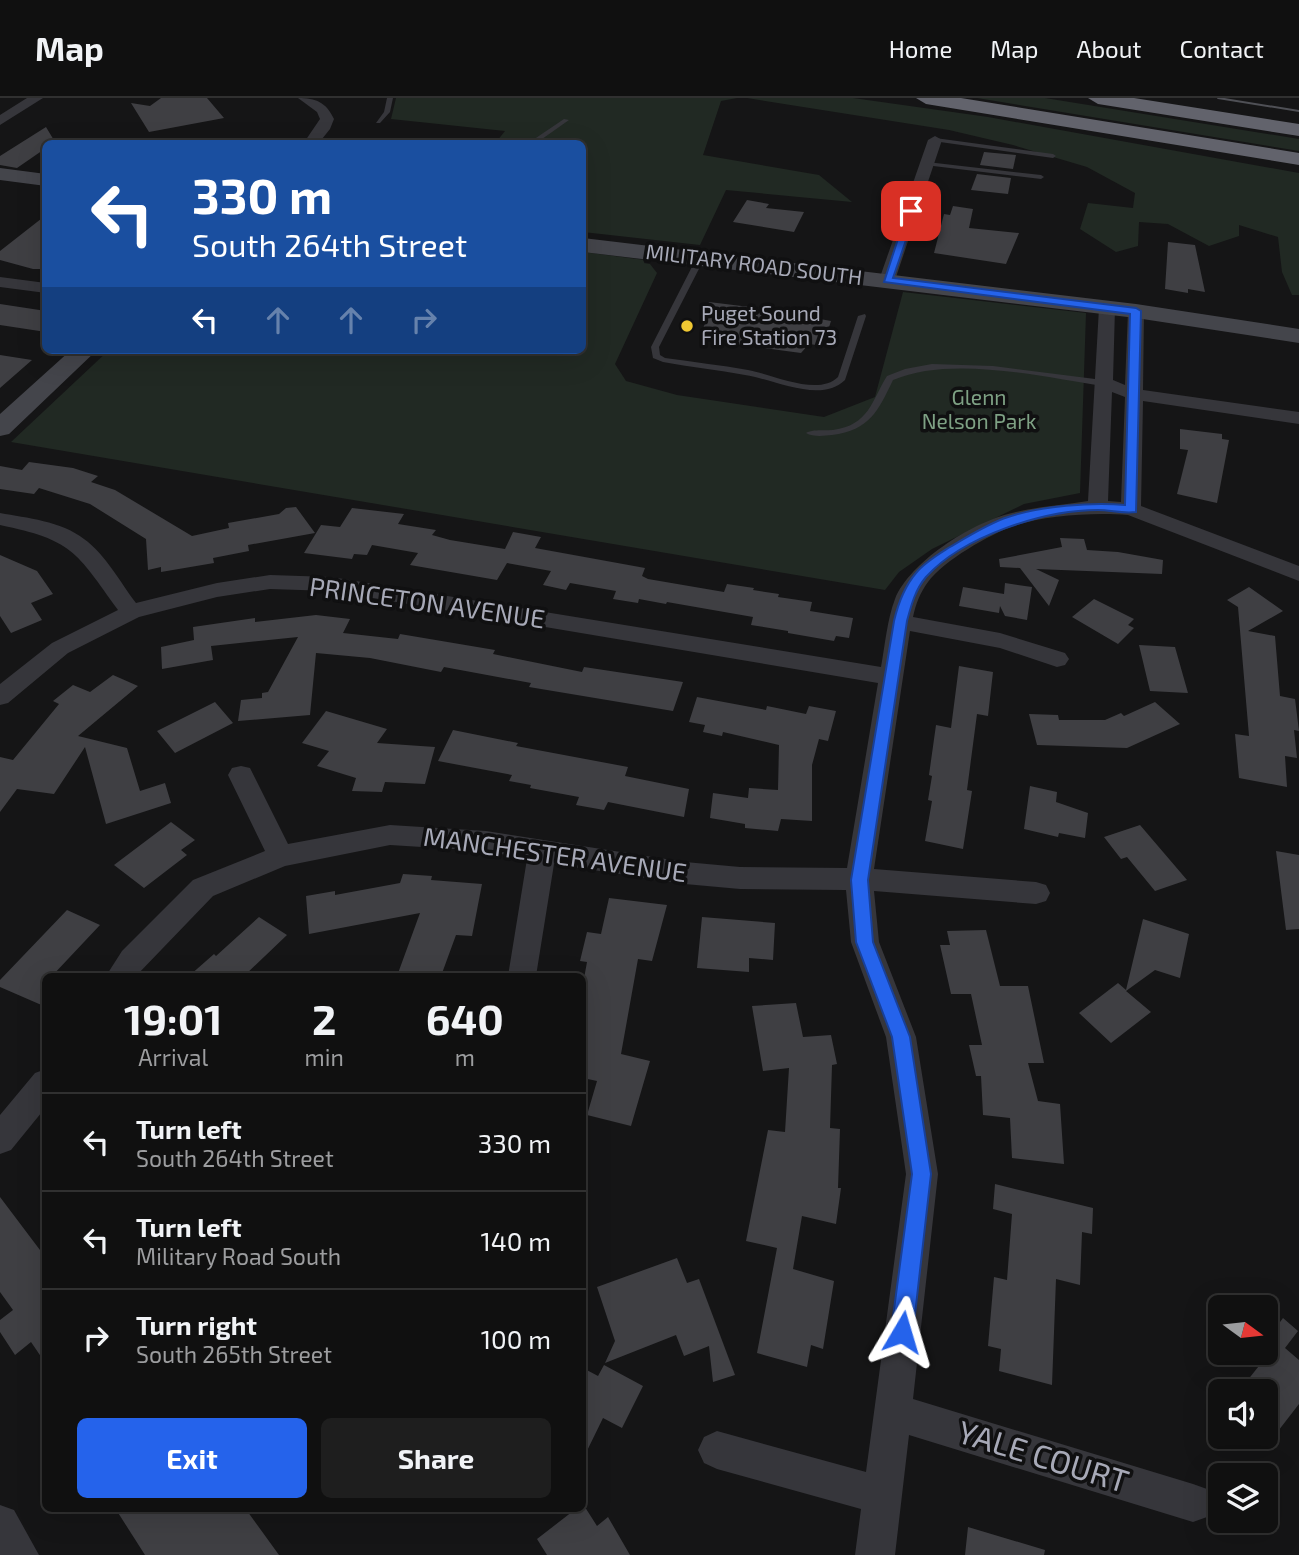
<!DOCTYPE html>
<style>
body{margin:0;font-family:"Exo 2",sans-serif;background:#1e1e1e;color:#f1f3f6;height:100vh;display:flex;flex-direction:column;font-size:26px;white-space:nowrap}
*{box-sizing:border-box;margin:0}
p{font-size:23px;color:#9c9d9f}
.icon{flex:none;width:38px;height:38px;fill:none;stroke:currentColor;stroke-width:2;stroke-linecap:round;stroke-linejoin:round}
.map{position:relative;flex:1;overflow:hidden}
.side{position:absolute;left:42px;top:875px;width:544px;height:539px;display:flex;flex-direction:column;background:#101010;border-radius:10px;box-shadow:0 7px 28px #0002,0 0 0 2px #303030}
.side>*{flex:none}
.top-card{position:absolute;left:42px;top:42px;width:544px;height:214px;border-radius:10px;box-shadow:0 7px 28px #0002,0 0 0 2px #303030;background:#1a4fa0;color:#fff;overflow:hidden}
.needle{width:46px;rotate:105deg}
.fabs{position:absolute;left:1208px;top:1197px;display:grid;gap:14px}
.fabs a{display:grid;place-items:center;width:70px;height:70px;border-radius:10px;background:#101010;box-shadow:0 7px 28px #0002,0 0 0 2px #303030;font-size:35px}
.pin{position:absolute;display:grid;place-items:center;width:60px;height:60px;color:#fff;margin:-30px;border-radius:14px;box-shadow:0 4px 10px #0006}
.me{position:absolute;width:77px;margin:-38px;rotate:7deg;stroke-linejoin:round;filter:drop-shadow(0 0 5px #0008)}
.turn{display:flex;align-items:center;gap:24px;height:147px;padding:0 35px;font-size:32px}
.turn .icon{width:91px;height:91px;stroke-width:2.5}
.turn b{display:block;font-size:49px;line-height:60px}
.lanes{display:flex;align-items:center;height:66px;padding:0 35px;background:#0003;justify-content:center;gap:35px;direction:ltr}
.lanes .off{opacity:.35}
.eta{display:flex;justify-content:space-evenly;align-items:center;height:119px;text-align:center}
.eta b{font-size:42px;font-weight:700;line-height:49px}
.primary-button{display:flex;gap:14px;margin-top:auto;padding:14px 35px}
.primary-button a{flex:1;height:80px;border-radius:10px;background:#2563eb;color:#fff;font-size:28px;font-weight:700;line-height:80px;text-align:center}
.primary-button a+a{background:#1e1e1e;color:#f1f3f6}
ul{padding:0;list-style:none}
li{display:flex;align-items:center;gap:21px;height:98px;padding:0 35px;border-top:2px solid #303030}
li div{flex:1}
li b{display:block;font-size:26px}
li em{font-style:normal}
header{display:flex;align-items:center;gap:42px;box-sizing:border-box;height:98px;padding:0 35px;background:#101010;border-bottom:2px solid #303030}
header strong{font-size:33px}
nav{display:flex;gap:38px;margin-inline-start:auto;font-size:24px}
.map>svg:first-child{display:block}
.green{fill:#212923}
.building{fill:#3f3f43}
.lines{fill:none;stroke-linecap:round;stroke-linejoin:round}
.lane{fill:#36363b;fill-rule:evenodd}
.street{fill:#36363b;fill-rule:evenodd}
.secondary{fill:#44454b;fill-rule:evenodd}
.highway{fill:#62636c;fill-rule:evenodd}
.tram{stroke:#4f5056;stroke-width:2}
.route{fill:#2563eb;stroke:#184099;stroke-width:2}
.poi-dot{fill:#f0c833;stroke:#101011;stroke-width:2.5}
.labels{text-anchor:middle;stroke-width:7;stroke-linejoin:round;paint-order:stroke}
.far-street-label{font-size:21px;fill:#a7a9b7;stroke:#101011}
.far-poi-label{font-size:21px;fill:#a7a9b7;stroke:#101011;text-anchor:start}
.far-park-label{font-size:21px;fill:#7ea184;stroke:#101011}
.street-label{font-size:26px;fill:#a7a9b7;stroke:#101011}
.near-street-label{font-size:32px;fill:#a7a9b7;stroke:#101011}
</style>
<header>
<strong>Map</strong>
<nav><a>Home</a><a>Map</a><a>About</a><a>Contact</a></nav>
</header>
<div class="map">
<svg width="1299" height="1457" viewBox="0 0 1299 1457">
<rect width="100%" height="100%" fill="#151516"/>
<!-- green -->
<path class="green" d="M396,0H737L721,3L703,57L819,77L852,104L726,92L700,147L583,134V46L542,45V38L527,45L497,43L505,33L391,21Z
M747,0H853L988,19L1299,75V197H1292L1282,174L1278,139L1239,127V138L1209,148L1168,126L1139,124L1138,148L1116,154L1080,131L1088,105L1133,110L1135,95L1087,69L1013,47L949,32Z
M977,0H1045L1299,41V53Z
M583,154L645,162L644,165L650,166L657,175L615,266L626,283L677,297L824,319L875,299L903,194L1086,215L1080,395L1024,406L932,451L899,474L885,492L11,344L109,252H583Z"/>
<!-- building -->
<path class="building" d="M161,0H207L224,20L149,34L131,5L150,8Z
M46,29L55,44L46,46V50L17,70L0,67V58Z
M984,54L1016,57L1013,71L980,67Z
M977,76L1011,80L1008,96L971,92Z
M747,102L769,106L766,110L804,114L794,134L733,124Z
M953,108L973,111L969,130L1019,135L1006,166L934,155L944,116L950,117Z
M46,117V171H33L0,162V153Z
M1168,144L1195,147L1205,194L1188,191V195L1165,191Z
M709,204L822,218L820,221L831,223L823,248L809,246L801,255L728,245L731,239L708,236L709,234L702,233L706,223H701Z
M0,206L46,213V234L0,227Z
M0,257L32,262L0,290Z
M1180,331L1222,336V341L1229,342L1217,405L1177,396L1188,352L1180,351Z
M29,364L73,370L98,378L91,384L115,392L192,438L229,430L228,425L279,416L286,410L296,409L315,435L248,447L249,453L213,460L214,465L161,474V469L148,472L146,441L90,406L39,390L34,396L0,391V368L22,372Z
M352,410L404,416L398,426L436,432L432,437L450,442L505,451L513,434L541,439L535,450L645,470L642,478L648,481L724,494L727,486L754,490L753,492L779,496L778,499L812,504L810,513L853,520L849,540L836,538L834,543L788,535V533L751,527L753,519L667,504L666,506L639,501L638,505L613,501L616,493L570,485L566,492L543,487L551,473L507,465L497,482L410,467L418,455L372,447L367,457L354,456L352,461L304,455L321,427L340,429Z
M1060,440L1084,441L1087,452L1118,454L1163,462L1162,476L1036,471L1059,482L1049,508L1020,470L1000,469L999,461L1062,449Z
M0,457L37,473L53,496L31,505L42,522L11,535L0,518Z
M1005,485L1032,489L1027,522L1005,518L1000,508L999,515L959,508L963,489L1004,496Z
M1249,489L1283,513L1248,533L1275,538L1280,598L1295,601L1299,633L1294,632L1297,660L1285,658L1287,689L1239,680L1235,636L1249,638L1238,509L1227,502Z
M1094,501L1134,521L1128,527L1134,530L1118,546L1072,519Z
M316,517L350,521L343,535L398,541L400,536L495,552L493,556L582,574L584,569L683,584L673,613L529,589L531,585L444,569L441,574L370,560L316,555L310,617L238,623L241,602L262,600V595L268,594L298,539L211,548L213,562L162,571L161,549L194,542L193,529L255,520V524Z
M1139,547L1175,549L1188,595L1150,593Z
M959,568L993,574L988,618L977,616L967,692L972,693L963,751L925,743L932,703L928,702L932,678L929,677L936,627L951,630Z
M113,577L138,588L78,638L127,650L140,693L165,685L171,705L106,726L85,649L54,696L17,691L0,714V659L13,662L59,606L53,603L73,587L90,594Z
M697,599L766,612L767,608L806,616L809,608L836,613L828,643L819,641L812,667V723L781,721L778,733L745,730V726L710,720L713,695L748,700L749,690L778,692L779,647L723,634L722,638L703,634L705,627L689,624Z
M215,604L233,625L175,655L157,633Z
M1155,604L1180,626L1127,650L1037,647L1029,616L1058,617L1059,622H1105L1121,615L1124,618Z
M326,613L387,631L377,645L435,649L425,686L385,684L382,694L352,693L356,680L317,668L329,653L302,645Z
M453,632L518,645L516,648L628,669L625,678L689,691L684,719L608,704L604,712L576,707L579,699L530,690L531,687L509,683L512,677L438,663Z
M1030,688L1057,694L1056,704L1088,715L1085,740L1059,735L1058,739L1024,731Z
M171,724L195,742L181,752L187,757L144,790L114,767Z
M1140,727L1187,782L1155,793L1127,759L1121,761L1104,739Z
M1276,753L1299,757V831L1286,832Z
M403,776L432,778L431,782L482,786L472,838L456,837L441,878H397L420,815L309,836L306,798L335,793V797L400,785Z
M609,800L667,807L652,863L638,861L621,956L650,963L631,1028L587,1017L597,983L583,980V886L587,864L580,863L587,834L601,836Z
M67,812L100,827L52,878H46V909L0,889V882Z
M259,819L287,837L244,878H189L214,856L216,858Z
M702,819L775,825L773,862L749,860V874L697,870Z
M1143,821L1189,836L1180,880L1155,872L1126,893L1151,914L1111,945L1079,915L1118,885L1126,892Z
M986,832L1000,888H1028L1044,965H1028L1038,1003L1060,1006L1064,1066L1012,1060L1010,1020L983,1017L981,978H976L969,947H982L971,896H951L940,847H950L947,833Z
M796,905L803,939L831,937L837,966L832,967L830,1030L840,1031L838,1090H841L836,1126L802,1118L793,1171L834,1183L823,1251L811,1247L807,1269L757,1255L777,1150L746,1143L768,1032L785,1034L789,970L763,973L752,908Z
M995,1086L1093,1110L1092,1136L1082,1134L1080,1187L1056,1181L1052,1287L999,1273L1001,1251L988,1248L994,1179L1007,1182L1012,1116L993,1111Z
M0,1099L46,1160V1266L31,1244L15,1257L0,1234V1222L13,1212L0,1194Z
M677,1160L687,1185L699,1181L735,1277L713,1284L709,1248L684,1258L676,1237L605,1265L615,1243L597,1189Z
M1283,1220L1298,1233L1285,1250L1299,1262V1306L1265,1350V1293H1239L1274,1249L1266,1243Z
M604,1267L643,1288L622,1330L603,1320L583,1361V1270L598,1278Z
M583,1406L597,1428L608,1419L630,1457H547L537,1441L577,1410H583Z
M115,1410H245L279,1457H145Z
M968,1429L1045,1452L1044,1457H965Z"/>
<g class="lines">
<!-- lane -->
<path class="lane" d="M387,0H393L390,14L380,25H376L384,14Z
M564,21L569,22L535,46H527Z
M935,40L1053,56L1056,58L1053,60L933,43V41Z
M927,64L1041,77L1044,79L1041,81L925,67L924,66Z
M697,159L704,161L659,249L660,257L665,260C693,264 720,267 748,272C771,276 818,299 838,279L858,218L865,216L866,218L845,282C821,306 773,281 745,277C718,272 690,269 663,264L653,260L651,249Z
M932,266L993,268L1103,282L1107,285L1103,288C1042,279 951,257 893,282C878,313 870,332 832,337C823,338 813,339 806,335C813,331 824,333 833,332C869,327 871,304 887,278L905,271Z"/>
<!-- street -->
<path class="street" d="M27,0H43L0,27V17Z
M298,0C316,0 326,4 334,21L330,31L318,46H303L320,21L317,14Z
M935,38L942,42L895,182L887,187L881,185L879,182L928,42Z
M177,41L184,45L169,46Z
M0,179L46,185V195L0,189Z
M1107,205L1115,210L1113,282L1125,287L1128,213L1136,208L1144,213L1143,292L1299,314V326L1143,303L1141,408L1299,468V483L1128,417C1096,414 1044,417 1014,428C990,436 943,463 928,484C920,495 916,505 913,519L1000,535L1065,555L1069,561L1065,567L1057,569L1000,550L910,533L874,771L1036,784L1046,787L1050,795L1046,803L1036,806L874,793L879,844L916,939L938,1076L913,1301L1193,1386L1207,1391L1212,1405L1207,1419L1193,1424L909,1337L895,1457H855L861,1411L717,1371L704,1365L698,1352L704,1339L717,1333L866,1374L906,1076L886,939L851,844L846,792L740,791L685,786L554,766L536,878H508L527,761L486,753L390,747L285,768L213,798L136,878H106L122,853L193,782L265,753L228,677L232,670L241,668L250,670L288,746L390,727L486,733L685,764L740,769L847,770L878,585L331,493L270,491L217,499L139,519L68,555L8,605L0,607V586L52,545L118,512C76,453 72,442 0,427V415C27,420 61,423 84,441C106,457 120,484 136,505L217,485L270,477L331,479L881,569C885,547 887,522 895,501C910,464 970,426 1008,416C1034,409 1062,407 1088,403L1099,210ZM1112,294L1125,299L1121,404L1108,403Z
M46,971V1009L11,1052L0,1056V1017L35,975Z
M0,1407L14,1412L39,1457H0Z"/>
<!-- secondary -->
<path class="secondary" d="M0,70L46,76V88L0,82Z
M583,140L1136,206L1299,231V245L1136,220L583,154Z
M71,252H97L9,336L0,338V316Z"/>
<!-- highway -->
<path class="highway" d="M916,0H961L1299,55V67L926,6Z
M1088,0H1134L1299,26V38L1098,6Z"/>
<!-- tram -->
<path class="tram" d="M1218,0L1299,13"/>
</g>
<!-- route -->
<path class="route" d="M911,110L916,113L893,180L1136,210L1141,213L1136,414C1123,416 1111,412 1098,412C1044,412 963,438 926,479C915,492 911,508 907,523L868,782L873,844L910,939L931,1076L913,1234L909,1241L902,1244L894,1241L891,1234L912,1076L892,939L856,844L851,782L894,523C898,506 904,489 916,475C925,464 939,456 950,449C969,438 987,426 1008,419C1040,408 1092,404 1125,407L1130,216L884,184L907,113Z"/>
<!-- markers -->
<circle class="poi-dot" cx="687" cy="228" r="7"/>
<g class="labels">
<!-- far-street labels -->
<g class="far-street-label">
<text transform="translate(754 167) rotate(7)" y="7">MILITARY ROAD SOUTH</text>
</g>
<!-- far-poi labels -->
<g class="far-poi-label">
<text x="701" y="223">Puget Sound<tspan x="701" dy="24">Fire Station 73</tspan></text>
</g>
<!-- far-park labels -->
<g class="far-park-label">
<text x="979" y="307">Glenn<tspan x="979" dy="24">Nelson Park</tspan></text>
</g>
<!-- street labels -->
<g class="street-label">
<text transform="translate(427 505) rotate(8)" y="9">PRINCETON AVENUE</text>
<text transform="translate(555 757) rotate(8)" y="9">MANCHESTER AVENUE</text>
</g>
<!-- near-street labels -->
<g class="near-street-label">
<text transform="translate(1043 1359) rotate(17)" y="11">YALE COURT</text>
</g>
</g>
</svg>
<div class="fabs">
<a><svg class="needle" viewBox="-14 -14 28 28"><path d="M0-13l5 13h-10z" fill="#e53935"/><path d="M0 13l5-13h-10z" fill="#9c9d9f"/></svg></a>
<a><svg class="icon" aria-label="sound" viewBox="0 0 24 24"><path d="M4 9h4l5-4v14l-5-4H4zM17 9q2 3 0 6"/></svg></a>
<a><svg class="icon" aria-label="layers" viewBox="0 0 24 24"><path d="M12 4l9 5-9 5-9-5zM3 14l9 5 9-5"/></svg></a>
</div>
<div class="pin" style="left:911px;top:113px;background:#d93025"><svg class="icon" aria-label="arrive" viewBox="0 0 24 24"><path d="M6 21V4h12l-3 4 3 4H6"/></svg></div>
<svg class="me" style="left:902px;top:1234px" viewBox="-20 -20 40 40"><path d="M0-17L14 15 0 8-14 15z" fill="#2563eb" stroke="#fff" stroke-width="4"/></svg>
<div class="top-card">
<div class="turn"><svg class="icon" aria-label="left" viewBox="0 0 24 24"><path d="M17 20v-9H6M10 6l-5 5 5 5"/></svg><div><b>330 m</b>South 264th Street</div></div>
<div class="lanes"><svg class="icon" aria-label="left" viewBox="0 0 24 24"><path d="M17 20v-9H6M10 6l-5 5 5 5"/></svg><svg class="icon off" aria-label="ahead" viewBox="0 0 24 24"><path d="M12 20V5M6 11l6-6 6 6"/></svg><svg class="icon off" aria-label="ahead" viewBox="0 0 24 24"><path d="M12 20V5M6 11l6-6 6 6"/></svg><svg class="icon off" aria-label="right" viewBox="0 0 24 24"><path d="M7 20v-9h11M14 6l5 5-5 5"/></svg></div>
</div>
<section class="side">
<div class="eta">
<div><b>19:01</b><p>Arrival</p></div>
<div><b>2</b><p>min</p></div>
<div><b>640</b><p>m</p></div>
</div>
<ul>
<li><svg class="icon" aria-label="left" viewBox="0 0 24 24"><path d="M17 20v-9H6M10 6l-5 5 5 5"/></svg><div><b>Turn left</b><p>South 264th Street</p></div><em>330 m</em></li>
<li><svg class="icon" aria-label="left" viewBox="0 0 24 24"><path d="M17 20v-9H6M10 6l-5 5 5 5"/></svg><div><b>Turn left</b><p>Military Road South</p></div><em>140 m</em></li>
<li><svg class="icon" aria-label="right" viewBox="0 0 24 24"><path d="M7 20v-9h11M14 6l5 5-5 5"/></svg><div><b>Turn right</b><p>South 265th Street</p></div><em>100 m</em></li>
</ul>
<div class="primary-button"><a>Exit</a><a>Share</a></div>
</section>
</div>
